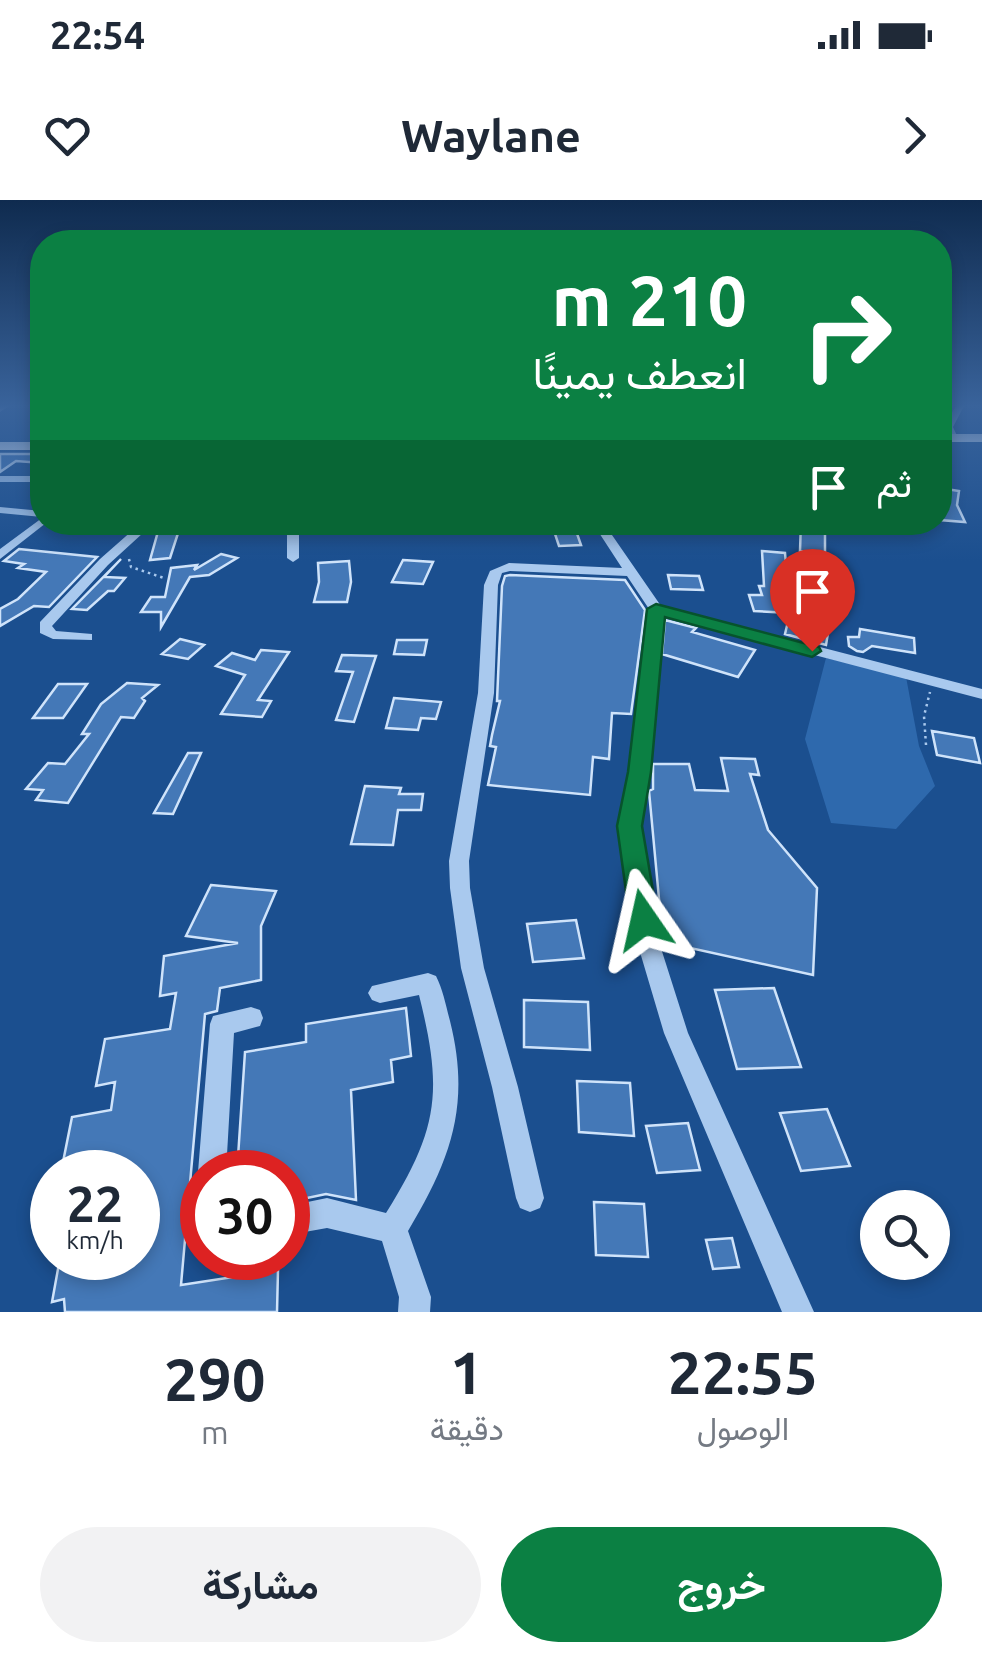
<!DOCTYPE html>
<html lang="ar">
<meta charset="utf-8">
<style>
body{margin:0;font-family:Ubuntu,Vazirmatn,sans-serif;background:#f2f2f3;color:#1f2937;direction:rtl;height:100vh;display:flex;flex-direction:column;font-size:38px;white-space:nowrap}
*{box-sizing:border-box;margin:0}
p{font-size:32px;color:#747a83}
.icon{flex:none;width:55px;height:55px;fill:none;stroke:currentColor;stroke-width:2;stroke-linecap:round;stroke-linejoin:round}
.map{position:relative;height:1112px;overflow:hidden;direction:ltr}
.side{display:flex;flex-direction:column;background:#fff;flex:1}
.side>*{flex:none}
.hud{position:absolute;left:30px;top:30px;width:922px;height:305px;border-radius:40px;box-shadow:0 5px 15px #0003;direction:rtl;background:#0b8043;color:#fff;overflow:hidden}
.tools{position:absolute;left:860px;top:990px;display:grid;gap:20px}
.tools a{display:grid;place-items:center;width:90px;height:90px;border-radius:50%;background:#fff;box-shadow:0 5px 15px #0003;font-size:50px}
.speed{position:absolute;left:30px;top:950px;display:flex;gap:20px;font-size:50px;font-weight:700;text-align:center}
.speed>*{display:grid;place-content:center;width:130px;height:130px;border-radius:50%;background:#fff;box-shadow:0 5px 15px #0003;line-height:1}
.speed small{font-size:25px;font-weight:400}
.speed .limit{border:15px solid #d22;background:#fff;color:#111}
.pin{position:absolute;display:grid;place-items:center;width:85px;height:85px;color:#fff;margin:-102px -42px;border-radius:50% 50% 50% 0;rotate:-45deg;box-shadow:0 0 10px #0007}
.pin .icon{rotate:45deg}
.me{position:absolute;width:110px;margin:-55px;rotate:349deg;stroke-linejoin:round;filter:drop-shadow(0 0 8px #0008)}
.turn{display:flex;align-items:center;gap:35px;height:210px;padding:0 40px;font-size:45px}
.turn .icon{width:130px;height:130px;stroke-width:2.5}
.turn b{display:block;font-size:70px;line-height:85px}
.then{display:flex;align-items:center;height:95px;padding:0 40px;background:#0003;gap:20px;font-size:38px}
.eta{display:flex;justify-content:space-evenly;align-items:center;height:170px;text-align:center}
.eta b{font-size:60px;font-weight:700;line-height:70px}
.action{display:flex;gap:20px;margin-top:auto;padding:20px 40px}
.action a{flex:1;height:115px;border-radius:60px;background:#0b8043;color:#fff;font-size:40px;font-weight:700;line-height:115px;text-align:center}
.action a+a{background:#f2f2f3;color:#1f2937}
.status{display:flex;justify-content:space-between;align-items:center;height:70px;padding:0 50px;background:#fff;direction:ltr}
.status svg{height:28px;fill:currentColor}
header{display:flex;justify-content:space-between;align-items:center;height:130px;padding:0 40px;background:#fff;font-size:45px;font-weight:700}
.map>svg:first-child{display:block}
.green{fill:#2e69ad}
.building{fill:#4478b7;stroke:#cfe3fa;stroke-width:2.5}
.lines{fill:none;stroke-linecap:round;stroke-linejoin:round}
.path{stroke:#a9c9ee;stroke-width:2.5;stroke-dasharray:2.5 4;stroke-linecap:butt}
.minor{fill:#a9c9ee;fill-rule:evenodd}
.major{fill:#f0f6ff;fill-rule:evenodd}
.route{fill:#0b8043;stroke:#07532c;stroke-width:2.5}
</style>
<div class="status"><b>22:54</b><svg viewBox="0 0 49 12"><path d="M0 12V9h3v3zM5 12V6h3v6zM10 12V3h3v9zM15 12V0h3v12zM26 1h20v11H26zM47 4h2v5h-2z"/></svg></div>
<header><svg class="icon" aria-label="forward" viewBox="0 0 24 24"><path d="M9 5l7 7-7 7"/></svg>Waylane<svg class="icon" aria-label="heart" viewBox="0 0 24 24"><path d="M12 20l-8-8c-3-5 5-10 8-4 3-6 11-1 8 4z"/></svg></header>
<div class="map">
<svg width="982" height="1112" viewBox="0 0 982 1112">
<rect width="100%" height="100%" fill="#1b4f8f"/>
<!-- green -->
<path class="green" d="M826,458L906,477L919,546L935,586L896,629L831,623L805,539Z"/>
<!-- building -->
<path class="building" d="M0,254H42V263L16,261L0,272Z
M940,288L959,291L957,305L965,322L940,320Z
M551,322H573L581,345L559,346Z
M801,322L825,323V354L800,351Z
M180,327L170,358L150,360L159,328Z
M19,349L97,357L49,407L34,406L0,426V409L18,399L46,372L18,368L24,364L4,361Z
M762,351L785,353L788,388H792L805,431L817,425L829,427L826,445L785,434L790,413L754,411L749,395H762L759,386H764Z
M221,354L237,358L209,375L190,377L161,427V412H141L151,397H165L171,368L197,365L194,370Z
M121,359L104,377L125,378L114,391H108L87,410L72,409Z
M403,360L433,362L423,384L392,382Z
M349,361L351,382L347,402H314L319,382L318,363Z
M510,375L625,380L645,410L631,514L612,513L609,559L593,557L590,595L488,585L496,547L490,546L492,535L500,501H497L502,386L505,376Z
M668,375L699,376L703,390L671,389Z
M665,420L696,428L692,432L755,450L738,477L662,454Z
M860,429L914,438L915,453L872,446L863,452L857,451L849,446L848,437H859Z
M180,439L204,445L188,459L162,454Z
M397,440H427L424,455L394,454Z
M261,450L289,452L258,500L271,501L262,517L221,514L245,475L216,466L232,453L255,460Z
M342,455L376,456L354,522L336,520L353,472L336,471Z
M127,483L158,485L142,498L145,501L134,518L121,517L68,603L36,600L43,590L26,589L48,563L65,564L89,534H82L101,504Z
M58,484H87L63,518H33Z
M394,498L441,502L436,519L421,518L418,530L386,528Z
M932,531L974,538L980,563L937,555Z
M188,553H201L173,614L154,613Z
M721,558L755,559L759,575L750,574L768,630L817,688L813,775L663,742L649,591L653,589V564H689L695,590L728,591Z
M365,586L401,588L399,594H423L421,610H398L393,645L351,644Z
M211,685L276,691L261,726V780L220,788L217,811L205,814L181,1085L278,1070L277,1112H65L64,1099L52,1102L60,1058H138V972H61L72,917L111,910L115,882L96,886L105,839L170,829L176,793L160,796L164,756L238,743L186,736Z
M576,720L584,758L533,762L527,724Z
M774,788L801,867L737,869L715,790Z
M524,800L588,802L590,850L524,847Z
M406,808L411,856L391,860L393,882L351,890L356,1000L326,994L288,1002V972H237L245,852L306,842V824Z
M577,881L630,883L634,936L579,932Z
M827,909L850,966L801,971L780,913Z
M688,923L700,970L657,973L646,926Z
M594,1002L644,1004L648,1057L596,1055Z
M732,1038L739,1067L713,1069L706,1040Z"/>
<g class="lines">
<!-- path -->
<path class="path" d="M129,359L131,367L164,378
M926,545L924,516L930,492"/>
<!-- minor -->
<path class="minor" d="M0,206H9L0,212Z
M956,206H964L953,227L958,238L953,241L950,240L943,227Z
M0,276H42V282H0Z
M0,307L42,311V317L0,313Z
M42,318V322L46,323L0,359V349Z
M142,322H155L108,365L52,426L56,431L92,434V440L53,439L40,433V422L100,359Z
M287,322H299V358L293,362L287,358Z
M374,322H398L400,325L394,328Z
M592,322H603L661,406L982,489V499L662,415L648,572L639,627L659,742L688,833L814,1112H782L664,833L637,742L619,627L630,572L649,409L627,376L510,371L502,373L498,385L494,493L469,661L470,688L484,768L518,887L544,998L540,1008L530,1012L520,1008L516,998L492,887L461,768L450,688L449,661L478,493L484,385L490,371L509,363L622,368Z
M428,773L436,776C443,790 446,806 450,821C471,905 451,959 408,1031L431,1097L430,1112H398L399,1097L382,1041L327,1028L288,1035V1006L327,998L386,1013C439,928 443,891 419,795L380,803L372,800L368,793L372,786Z
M251,807L260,810L263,818L260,826L234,833L226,972H202V982L198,972L210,824L213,816Z"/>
<!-- major -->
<path class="major" d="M940,234H982V242H940Z
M0,242H42V250H0Z"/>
</g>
<!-- sky -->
<linearGradient id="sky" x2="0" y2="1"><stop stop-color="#0f2b4f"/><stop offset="0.57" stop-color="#39639b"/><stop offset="1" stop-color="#39639b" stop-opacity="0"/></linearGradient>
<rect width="982" height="361" fill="url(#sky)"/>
<!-- route -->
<path class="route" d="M656,404L819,447L821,451L812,457L665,417L651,572L642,626L658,720L654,728L644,731L634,728L630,720L617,626L628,572L647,409Z"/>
</svg>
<div class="tools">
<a><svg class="icon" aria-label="search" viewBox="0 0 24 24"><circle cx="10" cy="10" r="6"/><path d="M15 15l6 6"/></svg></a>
</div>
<div class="speed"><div>22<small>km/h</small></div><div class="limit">30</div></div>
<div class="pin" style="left:812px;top:451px;background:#d93025"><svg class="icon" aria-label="arrive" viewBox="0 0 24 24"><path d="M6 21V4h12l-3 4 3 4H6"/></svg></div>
<svg class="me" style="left:644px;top:720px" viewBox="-20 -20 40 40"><path d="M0-17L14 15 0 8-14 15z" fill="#0b8043" stroke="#fff" stroke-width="4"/></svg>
<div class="hud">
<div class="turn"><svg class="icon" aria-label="right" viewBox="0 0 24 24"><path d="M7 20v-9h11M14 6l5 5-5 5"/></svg><div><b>210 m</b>انعطف يمينًا</div></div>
<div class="then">ثم<svg class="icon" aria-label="arrive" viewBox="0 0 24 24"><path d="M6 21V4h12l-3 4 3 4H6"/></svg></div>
</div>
</div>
<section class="side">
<div class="eta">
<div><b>22:55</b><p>الوصول</p></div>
<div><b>1</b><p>دقيقة</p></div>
<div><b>290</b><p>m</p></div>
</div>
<div class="action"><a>خروج</a><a>مشاركة</a></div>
</section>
